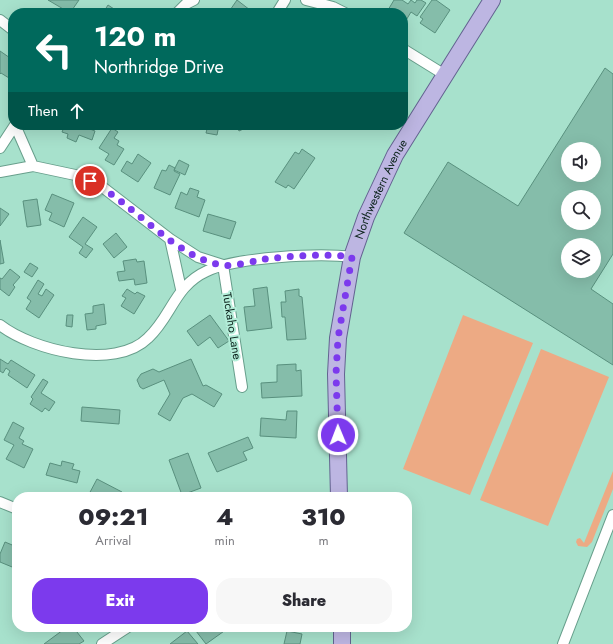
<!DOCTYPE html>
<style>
body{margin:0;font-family:Jost,sans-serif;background:#f7f7f7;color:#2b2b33;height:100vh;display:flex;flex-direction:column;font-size:15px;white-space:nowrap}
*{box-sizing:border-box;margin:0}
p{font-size:13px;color:#7c7c81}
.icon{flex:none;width:22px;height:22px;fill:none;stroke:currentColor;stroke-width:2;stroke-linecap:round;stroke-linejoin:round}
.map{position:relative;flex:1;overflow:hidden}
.details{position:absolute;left:12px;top:492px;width:400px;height:140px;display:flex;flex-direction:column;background:#fff;border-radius:16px;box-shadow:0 4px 16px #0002}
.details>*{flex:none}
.top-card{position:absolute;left:8px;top:8px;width:400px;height:122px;border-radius:16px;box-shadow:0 4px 16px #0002;background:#00695c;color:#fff;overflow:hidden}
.controls{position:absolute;left:561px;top:142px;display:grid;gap:8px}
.controls a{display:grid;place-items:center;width:40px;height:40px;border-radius:50%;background:#fff;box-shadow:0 4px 16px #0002;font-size:20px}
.pin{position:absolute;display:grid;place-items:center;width:34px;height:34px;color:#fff;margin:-17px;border:2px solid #fff;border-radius:50%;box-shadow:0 1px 4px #0007}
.me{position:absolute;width:44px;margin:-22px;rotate:359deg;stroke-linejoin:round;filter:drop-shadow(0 0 3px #0008)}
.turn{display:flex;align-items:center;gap:14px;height:84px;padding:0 20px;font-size:18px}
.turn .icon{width:52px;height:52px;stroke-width:2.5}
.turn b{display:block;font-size:28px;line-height:34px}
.then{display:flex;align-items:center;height:38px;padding:0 20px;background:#0003;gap:8px;font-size:15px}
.eta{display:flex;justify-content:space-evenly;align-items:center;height:68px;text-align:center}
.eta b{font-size:24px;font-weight:800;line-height:28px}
.button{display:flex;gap:8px;margin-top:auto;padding:8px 20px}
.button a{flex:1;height:46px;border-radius:16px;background:#7c3aed;color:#fff;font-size:16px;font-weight:800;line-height:46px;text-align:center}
.button a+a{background:#f7f7f7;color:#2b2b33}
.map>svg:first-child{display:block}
.green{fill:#edaa84}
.building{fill:#85bdaa;stroke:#59907e;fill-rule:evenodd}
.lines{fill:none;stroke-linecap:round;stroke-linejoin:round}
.minor-casing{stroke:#689f8c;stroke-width:12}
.primary-casing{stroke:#636390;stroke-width:18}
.minor{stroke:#fff;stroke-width:10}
.primary{stroke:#bdb6e2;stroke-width:16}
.route{stroke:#7c3aed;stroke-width:7;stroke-dasharray:0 12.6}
.labels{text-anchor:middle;stroke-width:4;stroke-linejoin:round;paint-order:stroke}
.street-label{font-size:12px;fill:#0d241d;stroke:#b4eed9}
</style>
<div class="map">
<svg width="613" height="644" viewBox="0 0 613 644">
<rect width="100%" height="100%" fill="#a7e1cc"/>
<!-- green -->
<path class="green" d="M463,315L533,343L470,495L403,469Z
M541,349L609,377L548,526L480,500Z
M613,471V489L592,542L587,547L578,546L576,542L577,539L580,538L584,543Z"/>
<!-- building -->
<path class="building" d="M48,0H79L70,13Z
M237,0L250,10L248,13H228Z
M394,0H402L408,4L411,0L415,3L417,0H421L426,3L417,16L411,12L405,22L403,21V13H392L388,10Z
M432,0H436L450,10L435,33L420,23L423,19L420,17Z
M108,5L120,13H103Z
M0,51L13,60V73L9,78L1,73L0,74Z
M605,68L613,74V254L591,289L613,304V365L404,233L448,162L518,206ZM568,149H594V175H568ZM568,197H594V223H568ZM568,245H594V271H568Z
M65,125H82V126L95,131L92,140L79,135L76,142L67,138L68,134L62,132Z
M195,125H219L217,135L206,133L207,129L194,127Z
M236,125H252L239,131Z
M112,128L118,132L114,138L119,141L117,145L124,149L114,165L105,160L109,154L99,148Z
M302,149L315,158L294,189L288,185L286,188L275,182L295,152L299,154Z
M138,154L151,163L138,182L121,171L127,161L132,164Z
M179,160L189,165L185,175L174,170Z
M169,165L175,168L174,171L180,174L170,195L154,188L162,170L166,171Z
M190,188L199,191L197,197L205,200L199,217L175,208L181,192L187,195Z
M52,194L74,203L64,227L49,220L52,213L45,210Z
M37,199L41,225L27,227L23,201Z
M0,208L9,214L0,226Z
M208,214L236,222L230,239L203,231Z
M83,217L97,227L85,244L93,249L86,258L79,253L83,247L69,237Z
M116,233L127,247L114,258L103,244Z
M0,240L4,263L0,264Z
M136,259L137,262L144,261L147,283L135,285L134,279L119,281L117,272L125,271L123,261Z
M30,263L38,268L32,277L24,272Z
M10,269L20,277L13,285L15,287L9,296L0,289V278L2,279Z
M38,280L44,284L38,294L42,296L46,289L54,295L39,318L26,309L31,301L27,298Z
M267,287L272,328L247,331L244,307L255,306L253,289Z
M127,289L135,294L137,292L145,296L134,314L121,306L126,298L122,296Z
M299,289V296L302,297L306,339L287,340L285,317H282L281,302H286L285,291Z
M104,304L106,324L96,326V329L87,330L85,314L93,313V306Z
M67,315H73L72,327L66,326Z
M210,315L229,341L218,348L210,337L198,346L187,331Z
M0,359L8,364L11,360L35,375L27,388L8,375L10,371L6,368L3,373L0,371Z
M191,359L203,386L206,385L222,394L214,407L192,394L183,398L170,421L158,414L170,394L164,380L143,389L140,387L137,380L141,374L153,369L159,372Z
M296,364V371L301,370L302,396L262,398L261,383L277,382V365Z
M43,379L48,382L41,393L55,402L49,411L45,408L42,412L30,404L33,399L31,397Z
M82,407L120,410L119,424L81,421Z
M287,411H297L296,438L260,436L261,418L286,420Z
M13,422L24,428L19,438L24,441L22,444L33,449L24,468L6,459L14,445L4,440Z
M248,437L253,448L243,452L247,460L217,472L208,453Z
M188,453L201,488L182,495L169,460Z
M62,461L74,464L72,469L80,471L77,483L46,475L50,463L61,466Z
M97,479L122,492L120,497L88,496Z
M5,542L17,547V569L0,562V554Z
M67,627H73L84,641L79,644H44Z
M200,627H225L227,629L206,644L196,631Z
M187,631L198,644H170Z
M287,631L302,634L300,644H284Z"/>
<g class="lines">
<!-- minor casing -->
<g class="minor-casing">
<path id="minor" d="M306,0L333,7L345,13
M177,13L186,4L194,0
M277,13L285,0
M0,20L13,30
M403,49L445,75
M15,125L33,166
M0,148L15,125
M0,172L33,166L80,176L101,186L170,239L181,289
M170,239L198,257L223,265L242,387
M0,325C32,350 115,371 148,338C172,316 174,286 207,271C236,257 320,253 352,257
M0,502L17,509
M102,644L128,627
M563,644L613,515"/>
</g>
<!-- primary casing -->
<g class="primary-casing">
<g id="primary">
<path id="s1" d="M339,497L336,374L338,338L352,257L366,217L395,155L492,0"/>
<path d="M342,627V644"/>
</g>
</g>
<!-- minor -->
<use href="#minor" class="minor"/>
<!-- primary -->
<use href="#primary" class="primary"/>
</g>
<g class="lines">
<!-- route -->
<path class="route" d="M90,181C133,203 175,257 221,265C235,267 252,261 266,259C294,256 324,253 352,257L338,338L336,374L338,435"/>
</g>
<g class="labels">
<!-- street labels -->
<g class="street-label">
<text dy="4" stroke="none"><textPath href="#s1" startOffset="315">Northwestern Avenue</textPath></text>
<text transform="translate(232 326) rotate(81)" y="4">Tuckaho Lane</text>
</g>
</g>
</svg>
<div class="controls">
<a><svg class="icon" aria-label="sound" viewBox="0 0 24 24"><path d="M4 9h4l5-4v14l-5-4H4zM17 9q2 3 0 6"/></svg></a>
<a><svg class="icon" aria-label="search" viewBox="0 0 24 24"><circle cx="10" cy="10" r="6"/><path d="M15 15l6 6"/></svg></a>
<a><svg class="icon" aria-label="layers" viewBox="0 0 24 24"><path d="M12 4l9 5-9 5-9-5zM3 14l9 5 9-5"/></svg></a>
</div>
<div class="pin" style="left:90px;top:181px;background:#d93025"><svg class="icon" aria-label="arrive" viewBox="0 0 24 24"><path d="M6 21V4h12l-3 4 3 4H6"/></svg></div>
<svg class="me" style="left:338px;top:435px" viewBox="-20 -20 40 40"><circle r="17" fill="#7c3aed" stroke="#fff" stroke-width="3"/><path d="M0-11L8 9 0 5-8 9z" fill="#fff"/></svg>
<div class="top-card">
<div class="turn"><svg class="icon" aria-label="left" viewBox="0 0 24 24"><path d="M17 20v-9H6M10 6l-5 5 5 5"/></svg><div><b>120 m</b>Northridge Drive</div></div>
<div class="then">Then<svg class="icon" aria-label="ahead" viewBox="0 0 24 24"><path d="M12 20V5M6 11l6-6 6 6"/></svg></div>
</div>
<section class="details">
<div class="eta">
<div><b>09:21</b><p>Arrival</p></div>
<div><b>4</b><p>min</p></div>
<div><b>310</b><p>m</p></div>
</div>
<div class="button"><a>Exit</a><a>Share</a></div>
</section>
</div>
